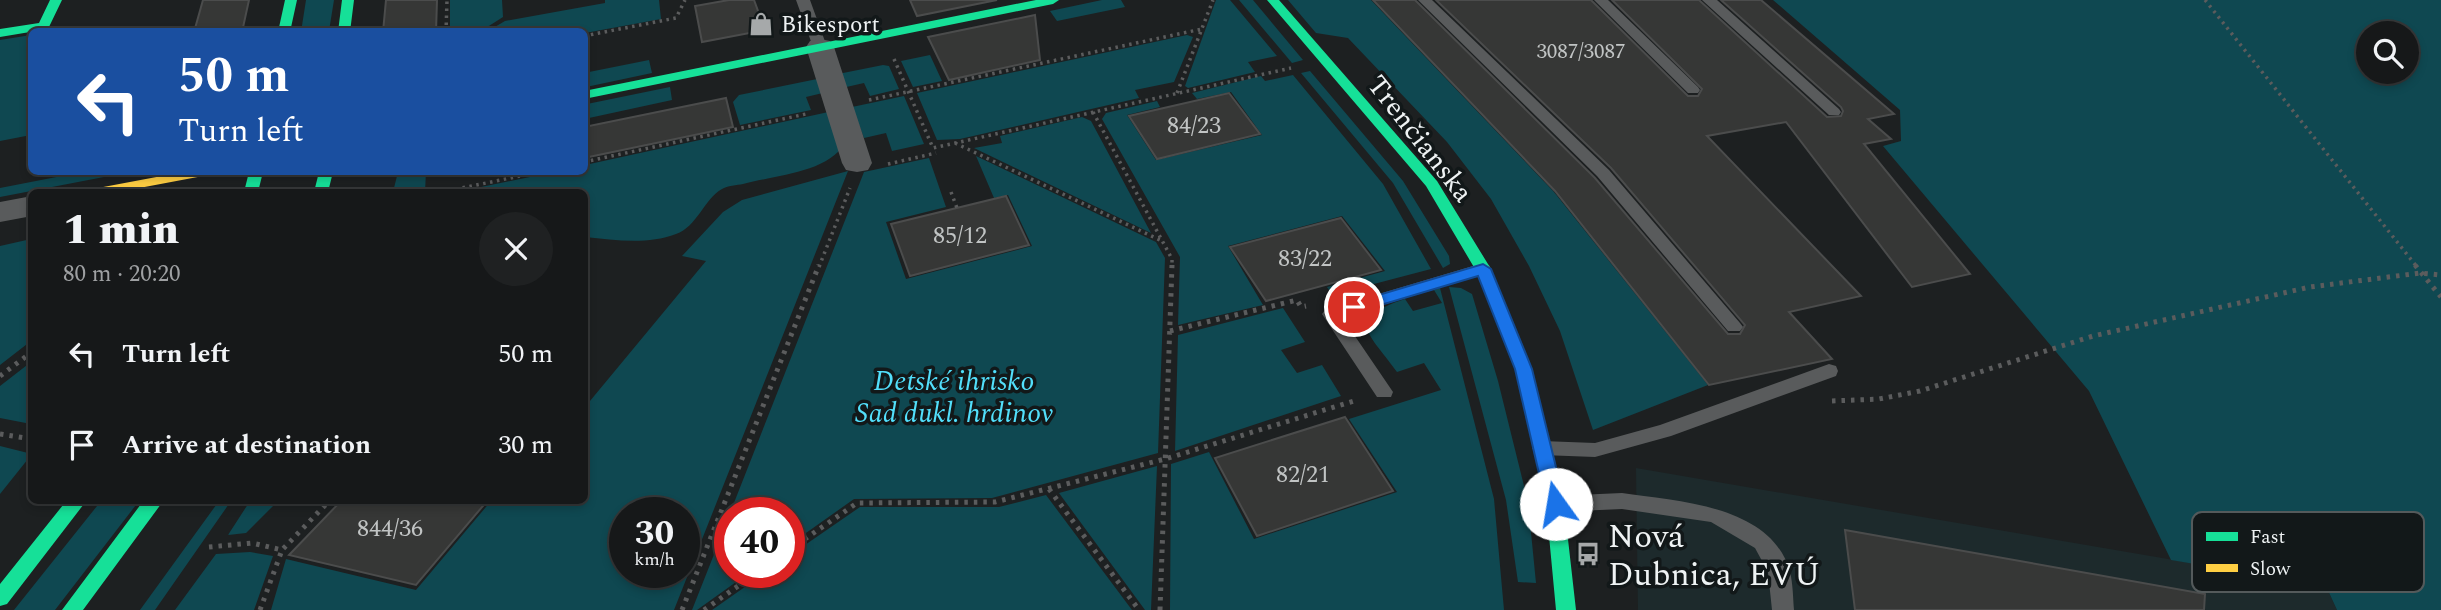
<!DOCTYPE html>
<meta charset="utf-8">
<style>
body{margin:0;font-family:Spectral,serif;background:#1f2122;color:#f1f3f6;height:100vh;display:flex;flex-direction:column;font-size:26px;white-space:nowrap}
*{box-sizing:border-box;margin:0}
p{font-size:23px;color:#9ea0a2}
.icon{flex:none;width:38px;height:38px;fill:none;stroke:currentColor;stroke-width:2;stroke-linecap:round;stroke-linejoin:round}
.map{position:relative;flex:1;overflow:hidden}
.sheet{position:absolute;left:28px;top:189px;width:560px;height:315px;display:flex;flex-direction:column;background:#161819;border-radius:10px;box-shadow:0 4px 10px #0003,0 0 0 2px #353738}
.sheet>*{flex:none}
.guide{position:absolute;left:28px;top:28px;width:560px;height:147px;border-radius:10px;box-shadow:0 4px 10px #0003,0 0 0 2px #353738;background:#1a4fa0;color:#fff;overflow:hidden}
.fabs{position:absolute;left:2356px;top:21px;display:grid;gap:14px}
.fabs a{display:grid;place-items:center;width:63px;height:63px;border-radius:50%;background:#161819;box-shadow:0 4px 10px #0003,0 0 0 2px #353738;font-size:35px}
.speed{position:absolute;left:609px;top:497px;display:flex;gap:14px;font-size:35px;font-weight:700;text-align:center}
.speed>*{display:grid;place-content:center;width:91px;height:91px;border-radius:50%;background:#161819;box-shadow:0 4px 10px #0003,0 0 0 2px #353738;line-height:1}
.speed small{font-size:18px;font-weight:400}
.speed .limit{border:10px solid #d22;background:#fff;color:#111}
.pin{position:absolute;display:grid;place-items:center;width:60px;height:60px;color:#fff;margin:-30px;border:4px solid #fff;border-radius:50%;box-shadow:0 2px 7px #0007}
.me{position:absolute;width:77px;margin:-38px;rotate:347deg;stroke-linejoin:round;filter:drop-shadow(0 0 5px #0008)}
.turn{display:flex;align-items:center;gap:24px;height:147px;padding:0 35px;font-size:32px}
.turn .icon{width:91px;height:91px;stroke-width:2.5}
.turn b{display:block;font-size:49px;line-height:60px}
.round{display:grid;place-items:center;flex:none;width:74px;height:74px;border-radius:37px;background:#1f2122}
.head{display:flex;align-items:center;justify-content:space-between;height:119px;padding:0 35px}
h1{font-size:42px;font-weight:800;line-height:52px}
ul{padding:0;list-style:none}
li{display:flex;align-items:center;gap:21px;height:91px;padding:0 35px}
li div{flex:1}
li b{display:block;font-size:26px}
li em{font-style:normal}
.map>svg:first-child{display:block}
.built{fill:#1d2a2c}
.green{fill:#0f4851;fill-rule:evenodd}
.building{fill:#363736;stroke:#4b4c4c;stroke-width:2}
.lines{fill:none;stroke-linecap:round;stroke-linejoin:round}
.path-far1{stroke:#5b5c5d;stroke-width:3.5;stroke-dasharray:2.5 4.5;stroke-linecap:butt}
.path{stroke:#5b5c5d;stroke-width:5;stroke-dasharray:3.5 6;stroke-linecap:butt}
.lane{fill:#595b5c;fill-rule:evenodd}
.street{fill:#595b5c;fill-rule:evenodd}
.fast{fill:#16e098;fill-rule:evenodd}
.slow{fill:#ffcf43;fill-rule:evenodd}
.route{fill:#1a73e8;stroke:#114b97;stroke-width:2}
.labels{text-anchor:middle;stroke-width:7;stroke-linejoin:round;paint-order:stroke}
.far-number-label{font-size:21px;fill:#c1c4c4}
.far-poi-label{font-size:23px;fill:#eff3f4;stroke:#121819;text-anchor:start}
.number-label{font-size:24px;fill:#c1c4c4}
.street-label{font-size:28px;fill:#eff3f4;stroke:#121819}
.park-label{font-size:28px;font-style:italic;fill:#52dffb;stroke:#121819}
.near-poi-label{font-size:33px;fill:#eff3f4;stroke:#121819;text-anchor:start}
.key{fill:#121819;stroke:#545a5b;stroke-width:2}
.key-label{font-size:19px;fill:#eff3f4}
</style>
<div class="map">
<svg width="2441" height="610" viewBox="0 0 2441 610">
<rect width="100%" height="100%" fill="#1d2021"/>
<!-- built -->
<path class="built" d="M1636,468L2326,586L2337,610H1638Z"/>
<!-- green -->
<path class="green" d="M306,0H334L329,31L301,32Z
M450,0H502L503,17L481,31H450Z
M605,0H659L661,19L585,33L488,31L505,21L605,3Z
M1102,0H1121L1125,7L1057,21L1050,11Z
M1216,0H1230L1277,56L1248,62L1255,72L1188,88L1185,86Z
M1239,0H1253L1303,60L1292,63Z
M1288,0H1371L1554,192L1708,385L1593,430L1560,331L1529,266L1491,199L1447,142L1348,38L1316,33Z
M1773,0H2441V610H2337L2326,586L2171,560L2089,391L1883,146L1901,141L1900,110ZM2368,33H2406V72H2368Z
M31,35V135L0,141V40Z
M1187,35L1193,37L1174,82L1135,90L1139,98L960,139L937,140L917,93Z
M930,55L942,81L913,87L901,61Z
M649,60L652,73L586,87L584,73Z
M883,65L889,66L899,89L870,96L864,83L842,88L838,74Z
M1310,71L1403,181L1449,256L1450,264L1443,268L1393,183L1301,73Z
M1293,75L1383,184L1431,269L1332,295L1327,287L1385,271L1342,216L1228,246L1263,305L1178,325L1180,257L1102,119L1106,113L1157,101L1160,107L1127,115L1156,160L1262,135L1231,92L1197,99L1192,93L1261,76L1265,81Z
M822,78L827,92L806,97L811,110L740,125L733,102L739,95Z
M670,87L672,100L589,118L587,104Z
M904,96L924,144L892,151L886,133L864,138L852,107Z
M833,111L845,143C827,173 776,175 743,184C737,185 727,186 722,189C704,199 697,227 676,234C647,245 615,240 585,237L584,192H457L554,172H584L585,165Z
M1082,117L1091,121L1151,233L974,148L1002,143L1000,136Z
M976,156L1156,242L1165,258L1158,453L992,498L854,499L789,545V513H730L864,172L929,158L946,207L886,222L906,279L1032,246L1008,195L994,198Z
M848,171L674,610H271L286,559L416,590L491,501L584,500L585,407L706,261L682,256L723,212L742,200ZM625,513H684V572H625Z
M82,172H130L0,197V188Z
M398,172H426L425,192H393Z
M31,239V341L0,365V246Z
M1449,287L1461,288L1472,294L1498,381L1528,502L1536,583L1518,582L1506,500Z
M1440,288L1494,499L1504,610H1170L1171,464L1209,452L1254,539L1397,492L1349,419L1441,390L1424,363L1397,372C1368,332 1344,319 1405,299L1413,311L1442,303L1434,290Z
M1283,308L1305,342L1281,350L1297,373L1322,365L1341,396L1175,451L1178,335Z
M31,362V424L0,418V386Z
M0,446L32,454L0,494Z
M1157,466L1151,610H1145L1059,493Z
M1046,495L1132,610H712L766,572H789V556L860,507H999Z
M101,501H139L55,610H14Z
M219,501H231L155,610H140Z
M250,501H278L246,533L228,535Z
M730,514V572H750L697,610H692Z
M250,552L273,556L254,610H175L216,554Z"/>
<!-- building -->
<path class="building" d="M203,0H249L242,32H194Z
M386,0H437L436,32H383Z
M729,0H754L765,30L702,42L695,6Z
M910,0H997L917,16Z
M1373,0H1415L1595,178L1728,334H1740L1745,325L1611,168L1436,0H1591L1688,96H1698L1702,89L1612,0H1699L1827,117L1841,116L1843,111L1841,107L1721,0H1761L1894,114L1868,119L1891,139L1864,144L1970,274L1912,287L1786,122L1707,136L1861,296L1789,312L1832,359L1709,385L1555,191Z
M1035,15L1040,60L949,80L928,37Z
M1229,93L1260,134L1157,159L1129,116Z
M726,98L733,127L584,158V127Z
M1006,196L1029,245L910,276L891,224Z
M1341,218L1381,270L1266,301L1230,247Z
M1345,417L1393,491L1257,536L1215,458Z
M342,500H488L416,585L289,555Z
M1845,530L2205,594L2204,610H1855Z"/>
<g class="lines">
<!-- path-far1 -->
<path class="path-far1" d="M2205,0L2417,267
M446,32L447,0
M584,36L676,18L685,0
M894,59L933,148L1291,68
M1177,93L1213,0
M869,100L1202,29
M1093,112L1172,259V267
M955,143L1162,241
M584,162L806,114
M888,164L936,153
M442,192L540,172
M951,192L957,208
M819,267L850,188"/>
<!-- path -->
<path class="path" d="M2415,265L2441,297
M1170,331L1297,300L1301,307L1306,306
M0,376L32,352
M1832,401L1879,399L1920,391L2093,336L2310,287L2420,273L2441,275
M0,434L32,439
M1049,489L1139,610
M209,547L252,543L282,550L330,500
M789,550L857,503L995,502L1165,459L1357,400
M260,610L282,550
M682,610L819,265
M704,610L758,572
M1160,610L1172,265"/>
<!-- lane -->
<path class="lane" d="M796,0H810L827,47L825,50H815L813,47Z
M1418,0H1432L1609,170L1740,323L1743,327L1740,331H1728L1597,176Z
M1594,0H1608L1698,87L1700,90L1698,93H1688Z
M1702,0H1717L1839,109L1841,112L1839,115H1829Z
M1483,263L1489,265L1491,269L1489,273L1342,317L1393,392L1391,397H1377L1322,314L1325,310Z
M1829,364L1836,366L1838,371L1836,376L1671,436L1595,457L1542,455L1535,453L1532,448L1535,443L1542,441L1595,443L1660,425Z
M1622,493C1677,501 1772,505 1790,572C1793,584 1793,598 1794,610H1772L1768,572L1755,548L1711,522L1622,509L1555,512L1548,510L1545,504L1548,498L1555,496Z"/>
<!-- street -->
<path class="street" d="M820,39L830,41L834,47L872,163L868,170L857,172L846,170L842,163L806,47L810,41Z
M32,196V216L0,222V202Z"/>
<!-- fast -->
<path class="fast" d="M50,0H62L48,29L0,37V29L39,23Z
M285,0H297L290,32H278Z
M342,0H354L350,32H338Z
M1036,0H1059L1053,4L584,99V91Z
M1267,0H1279L1437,181L1491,269L1532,370L1564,504L1576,610H1556L1546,504L1516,370L1475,269L1426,186Z
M249,172H263L258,192H244Z
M319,172H333L328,192H314Z
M67,500H87L7,604L0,606V584Z
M144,500H164L83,610H62Z"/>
<!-- slow -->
<path class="slow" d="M183,172H210L203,176L118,192H91L98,188Z"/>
</g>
<!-- route -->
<path class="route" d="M1483,264L1491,269L1532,369L1565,504L1562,509L1556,511L1549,509L1546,504L1515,369L1478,276L1354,313L1346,307L1348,304Z"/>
<!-- icons -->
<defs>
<g id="shop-bare" transform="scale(1.89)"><path d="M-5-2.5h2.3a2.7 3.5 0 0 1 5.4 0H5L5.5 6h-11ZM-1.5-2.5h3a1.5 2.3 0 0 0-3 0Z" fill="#a6a9aa" stroke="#121819" stroke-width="2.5" paint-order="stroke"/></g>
<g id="bus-bare" transform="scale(1.89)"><path d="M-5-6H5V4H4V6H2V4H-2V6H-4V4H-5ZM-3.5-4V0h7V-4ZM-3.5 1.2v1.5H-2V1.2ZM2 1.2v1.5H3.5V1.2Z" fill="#a6a9aa" stroke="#121819" stroke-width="2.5" paint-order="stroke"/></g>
</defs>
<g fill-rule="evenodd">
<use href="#shop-bare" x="761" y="24"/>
<use href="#bus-bare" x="1588" y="554"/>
</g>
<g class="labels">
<!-- far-number labels -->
<g class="far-number-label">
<text x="1581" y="58">3087/3087</text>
</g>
<!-- far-poi labels -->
<g class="far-poi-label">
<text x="781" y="32">Bikesport</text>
</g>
<!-- number labels -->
<g class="number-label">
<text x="1194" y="133">84/23</text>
<text x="960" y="243">85/12</text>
<text x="1305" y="266">83/22</text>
<text x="1303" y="482">82/21</text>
<text x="390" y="536">844/36</text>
</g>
<!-- street labels -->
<g class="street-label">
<text transform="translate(1421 138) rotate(52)" y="10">Trenčianska</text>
</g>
<!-- park labels -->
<g class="park-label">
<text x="954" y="390">Detské ihrisko<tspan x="954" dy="32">Sad dukl. hrdinov</tspan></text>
</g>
<!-- near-poi labels -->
<g class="near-poi-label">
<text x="1608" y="547">Nová<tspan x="1608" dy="38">Dubnica, EVÚ</tspan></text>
</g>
</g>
<!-- legend -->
<rect x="2192" y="512" width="232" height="80" rx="10" class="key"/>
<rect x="2206" y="532" width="32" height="9" fill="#16e098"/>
<rect x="2206" y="564" width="32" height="8" fill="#ffcf43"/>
<g class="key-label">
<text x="2250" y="543">Fast</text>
<text x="2250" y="575">Slow</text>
</g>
</svg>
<div class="fabs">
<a><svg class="icon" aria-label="search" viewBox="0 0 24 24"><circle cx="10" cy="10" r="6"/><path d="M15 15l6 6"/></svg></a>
</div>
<div class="speed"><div>30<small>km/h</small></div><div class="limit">40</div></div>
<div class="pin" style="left:1354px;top:307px;background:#d93025"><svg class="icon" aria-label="arrive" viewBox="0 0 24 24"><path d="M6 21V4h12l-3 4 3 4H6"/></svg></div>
<svg class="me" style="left:1556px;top:504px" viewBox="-20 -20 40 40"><circle r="19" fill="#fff"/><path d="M0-13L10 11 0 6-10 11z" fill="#1a73e8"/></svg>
<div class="guide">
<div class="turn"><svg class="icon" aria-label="left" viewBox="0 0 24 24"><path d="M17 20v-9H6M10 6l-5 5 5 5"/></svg><div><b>50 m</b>Turn left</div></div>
</div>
<section class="sheet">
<div class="head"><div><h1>1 min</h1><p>80 m · 20:20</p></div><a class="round"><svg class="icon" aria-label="close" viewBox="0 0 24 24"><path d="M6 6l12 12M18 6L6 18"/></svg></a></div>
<ul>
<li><svg class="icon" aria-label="left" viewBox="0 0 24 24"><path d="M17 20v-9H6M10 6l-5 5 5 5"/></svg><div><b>Turn left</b></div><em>50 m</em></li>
<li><svg class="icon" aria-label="arrive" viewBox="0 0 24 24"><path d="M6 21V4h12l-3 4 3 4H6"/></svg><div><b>Arrive at destination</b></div><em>30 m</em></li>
</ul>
</section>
</div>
